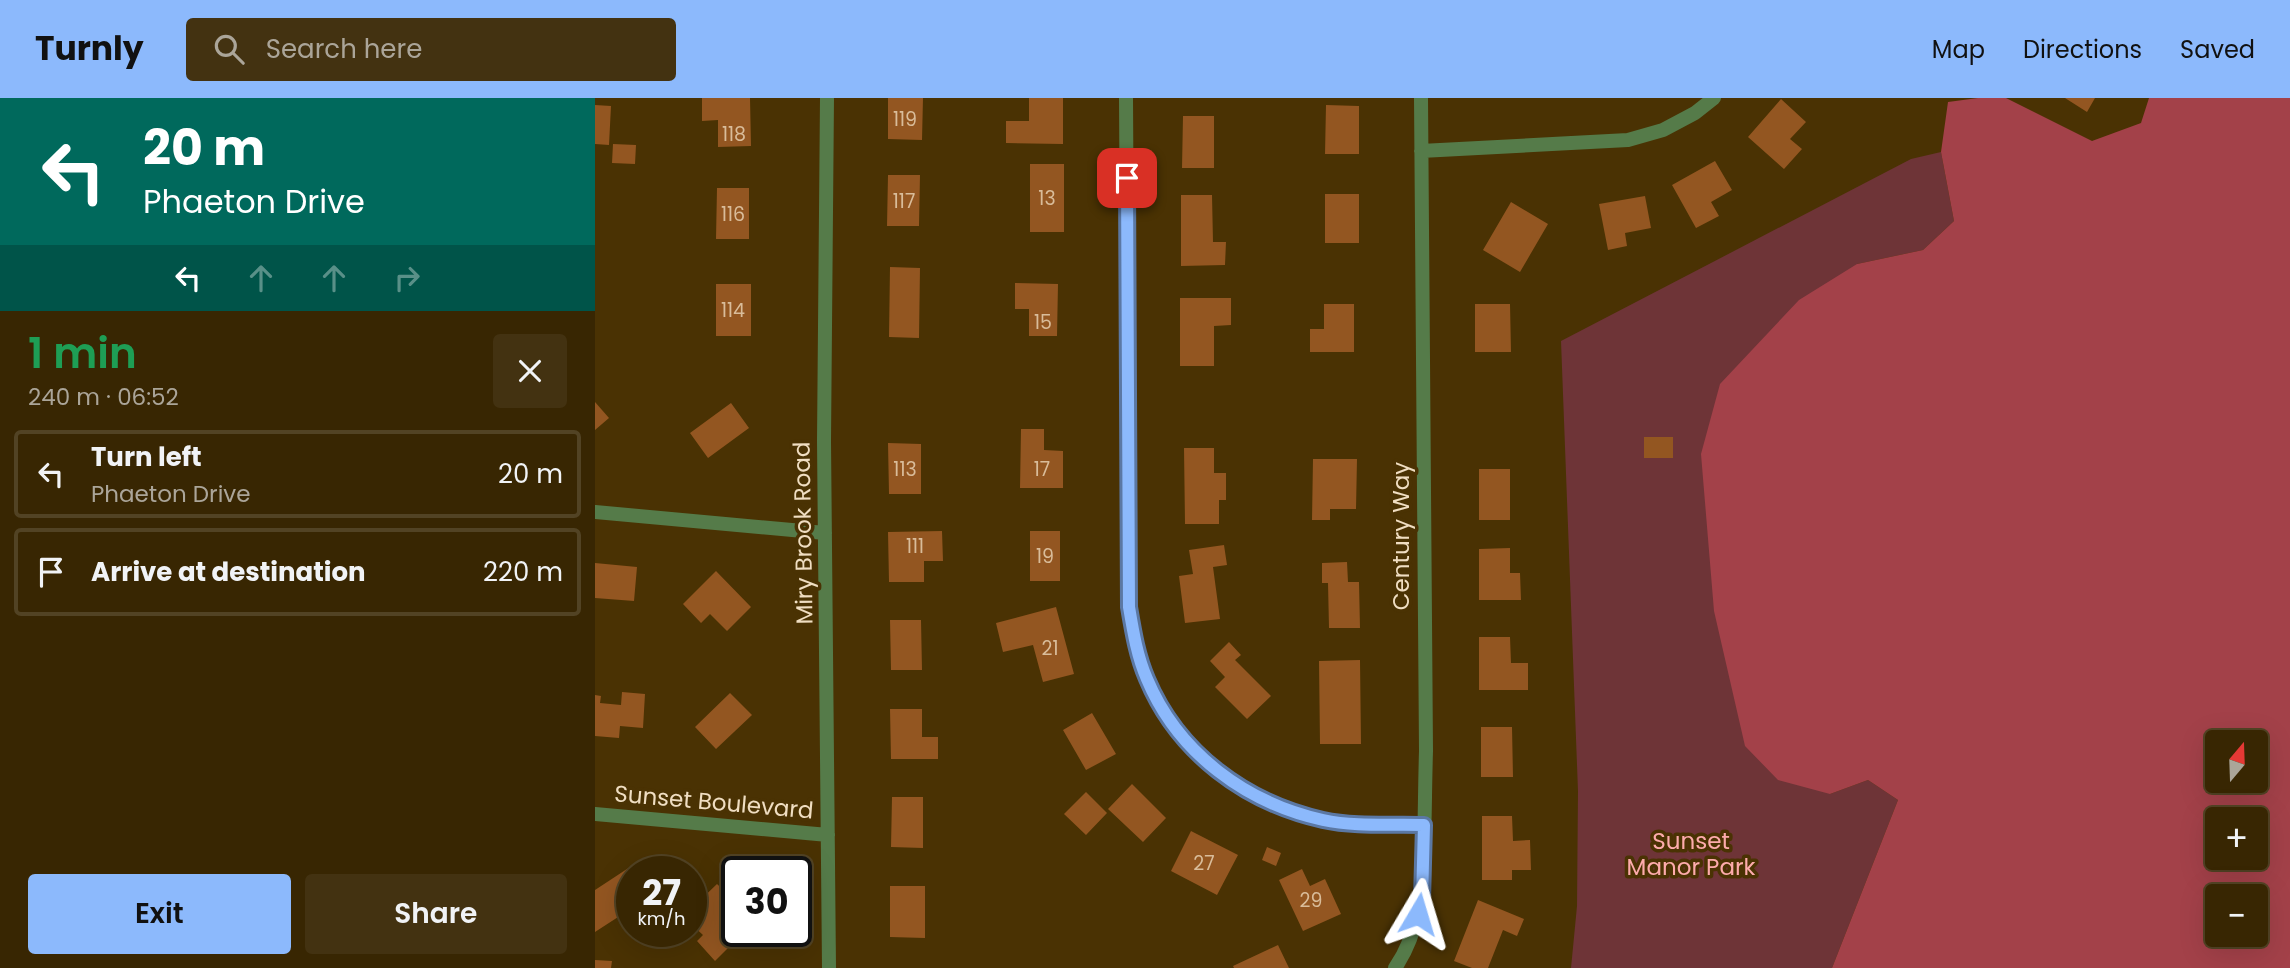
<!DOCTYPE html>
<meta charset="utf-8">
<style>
body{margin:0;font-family:Poppins,sans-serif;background:#433211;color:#f1f3f6;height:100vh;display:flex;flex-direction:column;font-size:26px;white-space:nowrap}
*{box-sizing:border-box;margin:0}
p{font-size:23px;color:#aba599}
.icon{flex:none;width:38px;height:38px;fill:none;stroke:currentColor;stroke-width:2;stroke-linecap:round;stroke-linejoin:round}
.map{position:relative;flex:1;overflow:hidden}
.side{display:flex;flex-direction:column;background:#382602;width:595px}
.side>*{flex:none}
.banner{background:#00695c;color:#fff;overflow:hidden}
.needle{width:46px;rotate:19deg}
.tools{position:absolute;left:1610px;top:632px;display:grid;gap:14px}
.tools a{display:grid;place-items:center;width:63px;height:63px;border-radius:7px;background:#382602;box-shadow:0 7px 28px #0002,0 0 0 2px #524324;font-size:35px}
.speed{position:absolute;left:21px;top:758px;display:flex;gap:14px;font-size:35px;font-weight:700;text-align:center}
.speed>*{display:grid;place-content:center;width:91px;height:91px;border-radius:50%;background:#382602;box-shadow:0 7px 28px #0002,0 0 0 2px #524324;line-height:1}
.speed small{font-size:18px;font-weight:400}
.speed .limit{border:4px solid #111;border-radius:10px;background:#fff;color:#111}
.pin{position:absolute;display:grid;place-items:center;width:60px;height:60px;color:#fff;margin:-30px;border-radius:14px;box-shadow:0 4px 10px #0006}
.me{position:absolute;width:77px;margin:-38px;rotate:7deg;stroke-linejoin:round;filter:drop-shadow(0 0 5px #0008)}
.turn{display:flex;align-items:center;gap:24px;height:147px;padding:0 28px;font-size:32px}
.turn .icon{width:91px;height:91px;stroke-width:2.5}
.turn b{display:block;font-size:49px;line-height:60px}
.lanes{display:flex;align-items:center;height:66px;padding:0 28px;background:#0003;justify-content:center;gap:35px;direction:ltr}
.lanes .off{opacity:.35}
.round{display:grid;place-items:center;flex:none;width:74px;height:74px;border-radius:7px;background:#433211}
.summary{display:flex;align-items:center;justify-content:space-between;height:119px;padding:0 28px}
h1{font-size:42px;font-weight:600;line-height:52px;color:#1e9e55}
.button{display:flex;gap:14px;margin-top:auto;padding:14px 28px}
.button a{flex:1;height:80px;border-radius:7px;background:#8cb9fc;color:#111;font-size:28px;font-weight:600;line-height:80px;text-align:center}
.button a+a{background:#433211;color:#f1f3f6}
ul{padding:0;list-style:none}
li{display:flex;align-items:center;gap:21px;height:88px;margin:0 14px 10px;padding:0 14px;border:4px solid #524324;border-radius:7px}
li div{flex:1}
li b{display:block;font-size:26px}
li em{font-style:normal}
header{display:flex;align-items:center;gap:42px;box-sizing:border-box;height:98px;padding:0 35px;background:#8cb9fc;color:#111}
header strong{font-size:33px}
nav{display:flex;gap:38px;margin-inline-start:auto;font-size:24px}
.search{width:490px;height:63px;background:#433211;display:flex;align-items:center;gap:18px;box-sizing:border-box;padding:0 24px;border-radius:7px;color:#aba599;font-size:26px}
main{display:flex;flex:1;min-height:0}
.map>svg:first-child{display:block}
.green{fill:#6e3437}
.forest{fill:#a34149;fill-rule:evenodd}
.building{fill:#935621}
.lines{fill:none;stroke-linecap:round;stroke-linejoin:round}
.minor{stroke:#557b49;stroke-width:14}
.route-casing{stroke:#5b78a4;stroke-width:18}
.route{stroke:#8cb9fc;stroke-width:12}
.labels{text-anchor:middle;stroke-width:7;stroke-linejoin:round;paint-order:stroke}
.number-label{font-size:19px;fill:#d9bc9a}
.street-label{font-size:23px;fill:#f0dec2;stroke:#4a3203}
.park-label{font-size:23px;fill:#fdabac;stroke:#4a3203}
</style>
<header>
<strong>Turnly</strong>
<div class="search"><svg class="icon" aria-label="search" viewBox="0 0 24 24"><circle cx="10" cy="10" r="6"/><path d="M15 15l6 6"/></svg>Search here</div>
<nav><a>Map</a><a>Directions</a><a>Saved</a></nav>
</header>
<main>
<section class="side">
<div class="banner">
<div class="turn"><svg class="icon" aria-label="left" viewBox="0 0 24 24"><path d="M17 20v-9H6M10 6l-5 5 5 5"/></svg><div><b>20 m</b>Phaeton Drive</div></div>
<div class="lanes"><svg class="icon" aria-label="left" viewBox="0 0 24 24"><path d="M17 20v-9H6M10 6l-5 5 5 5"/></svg><svg class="icon off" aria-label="ahead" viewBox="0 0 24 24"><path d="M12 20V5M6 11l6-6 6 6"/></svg><svg class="icon off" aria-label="ahead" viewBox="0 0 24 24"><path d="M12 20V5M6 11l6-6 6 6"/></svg><svg class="icon off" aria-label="right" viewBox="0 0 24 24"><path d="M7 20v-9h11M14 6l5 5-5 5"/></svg></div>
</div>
<div class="summary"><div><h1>1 min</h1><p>240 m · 06:52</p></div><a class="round"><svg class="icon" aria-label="close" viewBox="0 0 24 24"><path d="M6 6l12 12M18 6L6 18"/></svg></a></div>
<ul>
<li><svg class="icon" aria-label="left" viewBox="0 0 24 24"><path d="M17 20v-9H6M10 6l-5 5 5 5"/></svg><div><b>Turn left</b><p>Phaeton Drive</p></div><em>20 m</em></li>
<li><svg class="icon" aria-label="arrive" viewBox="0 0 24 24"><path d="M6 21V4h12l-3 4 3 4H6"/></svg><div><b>Arrive at destination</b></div><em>220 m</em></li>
</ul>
<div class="button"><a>Exit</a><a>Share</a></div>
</section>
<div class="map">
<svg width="1695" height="870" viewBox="0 0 1695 870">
<rect width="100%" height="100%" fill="#4a3203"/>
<!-- green -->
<path class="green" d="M1346,54L1359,123L1328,152L1262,166L1235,696L1273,682L1303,702L1237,870H976L982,808L983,693L966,243L1316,61Z"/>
<!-- forest -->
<path class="forest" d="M1383,0H1411L1497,43L1546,25L1554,0H1695V870H1237L1303,702L1273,682L1235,696L1183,682L1150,648L1119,513L1106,356L1125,286L1204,202L1262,166L1328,152L1359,123L1346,54L1353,4ZM1622,644H1661V682H1622ZM1622,721H1661V760H1622ZM1622,798H1661V836H1622Z"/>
<!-- building -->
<path class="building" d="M107,0H155L156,48L123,49V22L107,23Z
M293,0H328L327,42L293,41Z
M434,0H468V46L411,45V23H434Z
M1470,0H1500L1492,14Z
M1186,1L1211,24L1195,41L1207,51L1189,71L1153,39Z
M0,7L16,8L14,47L0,46Z
M731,7L764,8V56H730Z
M588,18H619V70H587Z
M18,46L41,47L40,66L17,65Z
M1120,63L1137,92L1116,104L1124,118L1101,130L1077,87Z
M435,66H469V134H435Z
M293,77H325L324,128H292Z
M122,90H154V141H121Z
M730,96H764V145H730Z
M586,97H617L618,144H631L630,167L586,168Z
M1050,98L1056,130L1030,135L1032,148L1013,152L1004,106Z
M916,104L953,126L925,174L888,152Z
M295,169L325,170L324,240L294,239Z
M420,185L463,186L462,238H434V211H420Z
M121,186H156V238H121Z
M585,200H636V227L619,228V268H585Z
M729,206H759V254H715V231H729Z
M880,206H915L916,254H880Z
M0,304L14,320L0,332Z
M136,305L154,330L113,360L95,335Z
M426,331H449V352L468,353V390H425Z
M1049,339H1078V360H1049Z
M293,345L326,346V396H294Z
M589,350H619V375H631V402H624V426H590Z
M718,361H762L761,411H735V422H717Z
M884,371H915V422H884Z
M347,433L348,463H329V484H294L293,434Z
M435,433H465V483H435Z
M629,447L632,467L618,469L625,521L590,525L584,478L598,476L594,452Z
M915,450V475H925L926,502H884V451Z
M752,464L753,484H764L765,530H734L733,485H727V465Z
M0,465L42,469L39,503L0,500Z
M121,473L156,509L132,533L115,516L106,525L88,506Z
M461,509L479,576L448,584L438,547L408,554L401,525Z
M295,522H326L327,572H296Z
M884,539H915L916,565H933V592H884Z
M634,544L646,557L640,562L676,598L652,621L620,589L630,579L615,563Z
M765,562L766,646H725L724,563Z
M27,594L50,596L48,630L25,628L24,640L0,638V597L6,598L5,605L26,607Z
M135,595L157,617L121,651L100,629Z
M295,611H327V639H343V661H296Z
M497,615L521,656L491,672L468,632Z
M886,629H917L918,679H886Z
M537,686L571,720L548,744L513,711Z
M491,694L512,715L491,737L469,716Z
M297,699H328V750L296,749Z
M887,718H917L918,743L935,742L936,772H917V782H887Z
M596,733L643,757L622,797L576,773Z
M672,749L686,755L681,768L667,762Z
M35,769L39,774H37V810L0,834V792Z
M707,771L715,788L730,781L746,816L708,833L684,782Z
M122,786L142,805V833H150L120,863L102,843L108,837L96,826V811Z
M295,788H330V840L295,839Z
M883,802L929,821L922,838L908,832L893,870H877L859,863Z
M683,847L694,870H639L638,868Z
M0,862L17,863L16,870H0Z"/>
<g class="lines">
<!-- minor -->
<path class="minor" d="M232,0L229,343L234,870
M531,0L534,509C538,533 542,558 552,581C583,655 651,705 728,722C761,729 796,726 829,727
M826,53L1033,42L1068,32L1100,15L1119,0
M0,414L230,435
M0,716L233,737
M800,870C826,832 827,790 829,745C830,715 830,684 831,653L826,0"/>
</g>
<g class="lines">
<!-- route casing -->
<g class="route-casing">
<path id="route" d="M532,80L534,509C538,533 542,558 552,581C583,655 651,705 728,722C760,729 796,726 829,727L827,802L823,816"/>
</g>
<!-- route -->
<use href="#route" class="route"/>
</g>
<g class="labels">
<!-- number labels -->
<g class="number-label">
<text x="310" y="28">119</text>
<text x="139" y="43">118</text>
<text x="452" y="107">13</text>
<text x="309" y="110">117</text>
<text x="138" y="123">116</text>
<text x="138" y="219">114</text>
<text x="448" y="231">15</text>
<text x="310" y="378">113</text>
<text x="447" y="378">17</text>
<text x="320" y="455">111</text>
<text x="450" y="465">19</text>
<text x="455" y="557">21</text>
<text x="609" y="772">27</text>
<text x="716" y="809">29</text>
</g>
<!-- street labels -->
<g class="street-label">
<text transform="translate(208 435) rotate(-91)" y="8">Miry Brook Road</text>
<text transform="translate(806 438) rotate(-90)" y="8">Century Way</text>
<text transform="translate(119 704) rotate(5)" y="8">Sunset Boulevard</text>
</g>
<!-- park labels -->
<g class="park-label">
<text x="1096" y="751">Sunset<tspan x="1096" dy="26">Manor Park</tspan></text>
</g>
</g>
</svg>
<div class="tools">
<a><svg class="needle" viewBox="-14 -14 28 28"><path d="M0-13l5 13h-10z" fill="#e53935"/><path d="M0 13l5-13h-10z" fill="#aba599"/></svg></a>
<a>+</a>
<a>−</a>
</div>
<div class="speed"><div>27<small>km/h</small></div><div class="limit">30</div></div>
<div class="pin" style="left:532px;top:80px;background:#d93025"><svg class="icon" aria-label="arrive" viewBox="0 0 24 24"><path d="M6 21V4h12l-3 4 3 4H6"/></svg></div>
<svg class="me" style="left:823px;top:816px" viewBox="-20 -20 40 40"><path d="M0-17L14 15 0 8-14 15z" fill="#8cb9fc" stroke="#fff" stroke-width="4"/></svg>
</div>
</main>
